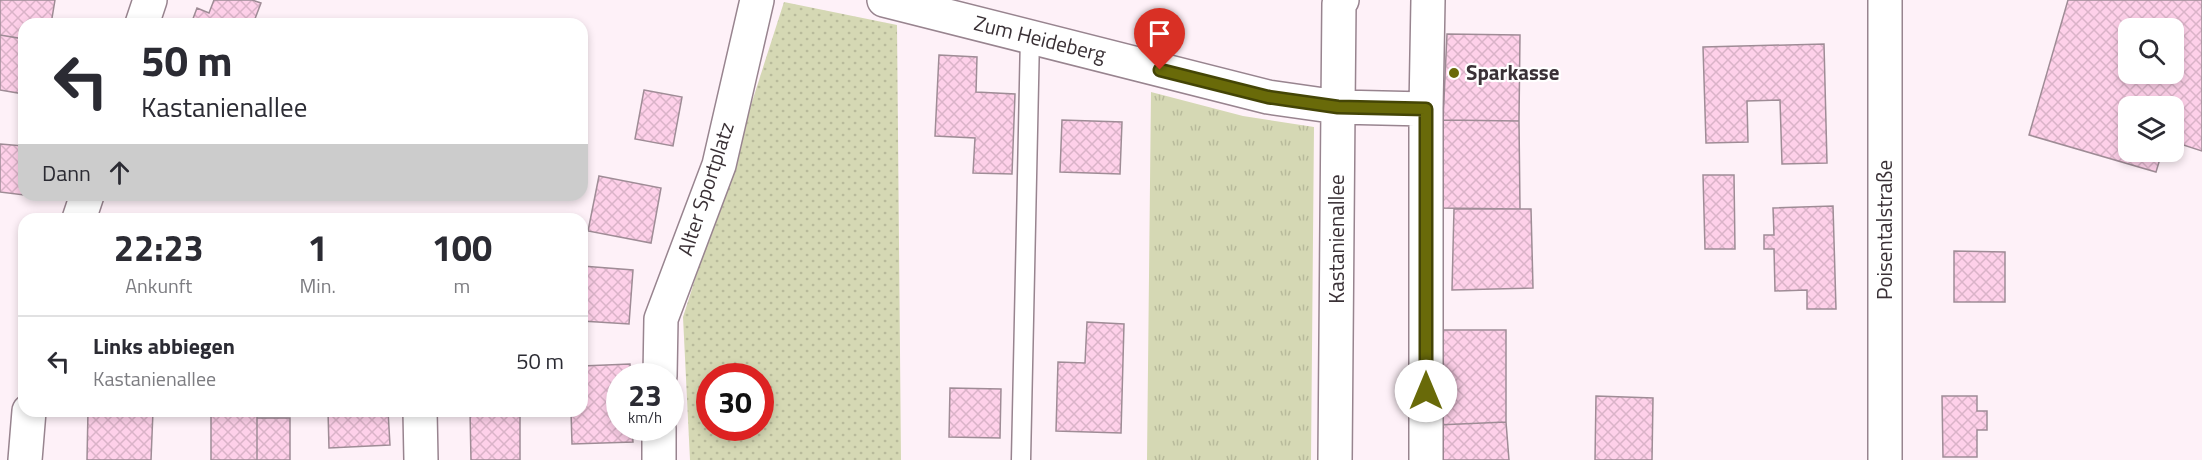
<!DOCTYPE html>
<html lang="de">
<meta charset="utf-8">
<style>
body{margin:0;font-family:"Titillium Web",sans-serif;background:#f7f7f7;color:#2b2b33;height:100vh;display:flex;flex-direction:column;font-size:22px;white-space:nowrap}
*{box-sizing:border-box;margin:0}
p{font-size:20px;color:#7c7c81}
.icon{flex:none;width:33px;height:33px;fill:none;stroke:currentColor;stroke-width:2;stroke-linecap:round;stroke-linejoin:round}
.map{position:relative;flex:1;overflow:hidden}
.drawer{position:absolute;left:18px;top:213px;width:570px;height:204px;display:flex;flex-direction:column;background:#fff;border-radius:18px;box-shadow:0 3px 9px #0003}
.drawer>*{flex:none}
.top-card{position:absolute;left:18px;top:18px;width:570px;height:183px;border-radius:18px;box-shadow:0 3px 9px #0003;background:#fff;color:#2b2b33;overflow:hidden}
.fabs{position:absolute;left:2118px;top:18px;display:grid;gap:12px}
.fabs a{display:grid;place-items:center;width:66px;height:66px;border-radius:12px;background:#fff;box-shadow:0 3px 9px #0003;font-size:30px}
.speed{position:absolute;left:606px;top:363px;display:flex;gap:12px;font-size:30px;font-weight:700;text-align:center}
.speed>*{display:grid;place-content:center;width:78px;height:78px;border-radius:50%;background:#fff;box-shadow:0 3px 9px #0003;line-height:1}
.speed small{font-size:15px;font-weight:400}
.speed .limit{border:9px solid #d22;background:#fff;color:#111}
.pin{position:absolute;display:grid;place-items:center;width:51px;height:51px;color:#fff;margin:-62px -26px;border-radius:50% 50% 50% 0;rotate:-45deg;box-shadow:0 0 6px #0007}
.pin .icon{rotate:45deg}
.me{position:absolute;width:66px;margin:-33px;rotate:0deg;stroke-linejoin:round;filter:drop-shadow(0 0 4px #0008)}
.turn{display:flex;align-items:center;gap:21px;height:126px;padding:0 24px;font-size:27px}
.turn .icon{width:78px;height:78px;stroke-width:2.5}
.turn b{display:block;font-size:42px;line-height:51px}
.then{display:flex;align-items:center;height:57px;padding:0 24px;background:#0003;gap:12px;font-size:22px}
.eta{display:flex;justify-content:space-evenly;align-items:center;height:102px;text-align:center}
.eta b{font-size:36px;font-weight:700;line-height:42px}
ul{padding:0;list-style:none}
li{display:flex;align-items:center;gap:18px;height:90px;padding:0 24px;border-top:2px solid #e1e1e2}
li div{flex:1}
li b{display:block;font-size:22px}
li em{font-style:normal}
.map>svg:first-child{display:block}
.grass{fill:url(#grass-tufts)}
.garden{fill:url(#garden-dots);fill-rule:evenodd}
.building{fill:url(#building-cross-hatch);stroke:#9f8c96;stroke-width:1.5;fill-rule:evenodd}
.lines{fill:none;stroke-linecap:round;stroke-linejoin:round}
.service-casing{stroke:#98848f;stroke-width:21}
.minor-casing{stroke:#98848f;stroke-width:36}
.secondary-casing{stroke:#98848f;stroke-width:36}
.service{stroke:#fff;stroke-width:18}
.minor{stroke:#fff;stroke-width:33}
.secondary{stroke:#fff;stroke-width:33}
.route-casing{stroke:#444506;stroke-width:15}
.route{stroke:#696a09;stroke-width:10}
.poi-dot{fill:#696a09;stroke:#fff;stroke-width:2}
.labels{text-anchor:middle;stroke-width:4.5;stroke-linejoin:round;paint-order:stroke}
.street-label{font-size:21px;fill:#3a3136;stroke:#fff}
.poi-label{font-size:21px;font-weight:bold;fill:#3a3136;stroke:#fff;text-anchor:start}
</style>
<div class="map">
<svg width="2202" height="460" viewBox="0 0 2202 460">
<defs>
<pattern id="grass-tufts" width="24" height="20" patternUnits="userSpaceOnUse" patternTransform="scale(1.5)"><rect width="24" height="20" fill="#d5d8b4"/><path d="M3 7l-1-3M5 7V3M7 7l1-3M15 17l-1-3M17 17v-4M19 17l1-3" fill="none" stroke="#b8ba9b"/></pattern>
<pattern id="garden-dots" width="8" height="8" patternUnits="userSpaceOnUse" patternTransform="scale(1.5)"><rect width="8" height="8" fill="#d5d8b4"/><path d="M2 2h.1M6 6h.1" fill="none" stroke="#b8ba9b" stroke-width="1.8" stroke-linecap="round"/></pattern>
<pattern id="building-cross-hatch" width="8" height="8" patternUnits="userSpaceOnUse" patternTransform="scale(1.5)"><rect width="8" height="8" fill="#fed0e9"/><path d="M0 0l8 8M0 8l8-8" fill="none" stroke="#dab3c8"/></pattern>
</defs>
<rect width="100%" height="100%" fill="#fef1f8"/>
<!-- grass -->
<path class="grass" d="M1151,92L1243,116L1314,127L1311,460H1147Z"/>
<!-- garden -->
<path class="garden" d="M784,2L897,25L901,460H690L683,317ZM710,376H760V428H710Z"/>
<!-- building -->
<path class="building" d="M0,0H55L51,24H24V39L0,35Z
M214,0H252L261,3L253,24H191L197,8L209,13Z
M2068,0H2202V151L2174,142V106H2128V152H2162L2156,172L2029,135ZM2128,28H2174V74H2128Z
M353,19L388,23L352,24Z
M1447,34L1520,35L1519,121L1443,120Z
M0,35L24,39V94L0,90Z
M1824,44L1827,163L1782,164L1780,100L1747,101L1748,142L1706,143L1703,47Z
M939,55L977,57L976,92L1015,94L1012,174L973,173L975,138L935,136Z
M644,90L682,97L673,146L635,139Z
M1062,120L1122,122L1120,174L1060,172Z
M1443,120L1519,121L1520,209L1439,208Z
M0,144L24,146V195L0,192Z
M1703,175H1734L1735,249H1705Z
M599,176L661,188L651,243L588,231Z
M1833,206L1836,309H1807V290L1775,291L1774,249H1764V235H1774L1773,208Z
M1454,209H1531L1533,288L1452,290Z
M1954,251L2005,252V302H1954Z
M582,266L633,270L629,324L582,321Z
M1087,322L1124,324L1121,433L1056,431L1058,362L1085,363Z
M1437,330H1506V422L1437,425Z
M630,364L631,376H620V428H632L633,442L572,444L571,411H582V366Z
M950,388L1001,389L1000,438L949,437Z
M1596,396L1653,398L1652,460H1595Z
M1942,396H1977V411H1987V430H1977V457H1943Z
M88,411H153L151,460H87Z
M328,411H388L390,445L329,448Z
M470,411H520V460H471Z
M211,414L257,415V460H211Z
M257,418H290V460H257Z
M1506,422L1509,460H1438L1437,425Z"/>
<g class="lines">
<!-- service casing -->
<g class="service-casing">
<path id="service" d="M1021,460L1030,36"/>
</g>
<!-- minor casing -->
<g class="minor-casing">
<path id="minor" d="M884,0L1268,97L1338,107L1339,4L1342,0
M142,24L150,0
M79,219L87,195
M660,376L661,319L719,165L757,0
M420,411L421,460
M25,460L29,411
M659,460V428
M1335,460L1338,107L1426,109
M1426,460V109L1428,0"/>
</g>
<!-- secondary casing -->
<g class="secondary-casing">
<path id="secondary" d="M1885,460V0"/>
</g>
<!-- service -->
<use href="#service" class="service"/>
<!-- minor -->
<use href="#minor" class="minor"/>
<!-- secondary -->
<use href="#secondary" class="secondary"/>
</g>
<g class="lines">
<!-- route casing -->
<g class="route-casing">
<path id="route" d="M1160,70L1268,97L1338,107L1426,109V391"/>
</g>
<!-- route -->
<use href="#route" class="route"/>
</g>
<!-- markers -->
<circle class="poi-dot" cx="1454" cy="73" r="6"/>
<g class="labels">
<!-- street labels -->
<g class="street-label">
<text transform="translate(1040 39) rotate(14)" y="7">Zum Heideberg</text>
<text transform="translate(706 189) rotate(-72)" y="7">Alter Sportplatz</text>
<text transform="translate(1885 230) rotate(-90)" y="7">Poisentalstraße</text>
<text transform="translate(1337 239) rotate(-90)" y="7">Kastanienallee</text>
</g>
<!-- poi labels -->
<g class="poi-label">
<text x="1466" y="80">Sparkasse</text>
</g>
</g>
</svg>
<div class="fabs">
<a><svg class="icon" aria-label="search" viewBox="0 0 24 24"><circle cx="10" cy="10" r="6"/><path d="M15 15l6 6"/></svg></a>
<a><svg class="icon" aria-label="layers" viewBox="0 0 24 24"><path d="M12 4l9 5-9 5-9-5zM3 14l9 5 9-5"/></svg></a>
</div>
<div class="speed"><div>23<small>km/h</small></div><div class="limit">30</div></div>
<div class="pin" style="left:1160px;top:70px;background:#d93025"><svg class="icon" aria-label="arrive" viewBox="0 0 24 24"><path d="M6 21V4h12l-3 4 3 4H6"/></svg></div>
<svg class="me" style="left:1426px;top:391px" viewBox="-20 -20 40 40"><circle r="19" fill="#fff"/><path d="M0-13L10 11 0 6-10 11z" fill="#696a09"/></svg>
<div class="top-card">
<div class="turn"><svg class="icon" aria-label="left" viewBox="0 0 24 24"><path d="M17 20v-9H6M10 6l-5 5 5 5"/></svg><div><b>50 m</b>Kastanienallee</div></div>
<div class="then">Dann<svg class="icon" aria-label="ahead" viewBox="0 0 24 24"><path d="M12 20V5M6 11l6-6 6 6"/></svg></div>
</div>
<section class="drawer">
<div class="eta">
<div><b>22:23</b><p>Ankunft</p></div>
<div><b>1</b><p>Min.</p></div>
<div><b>100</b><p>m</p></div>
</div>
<ul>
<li><svg class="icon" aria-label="left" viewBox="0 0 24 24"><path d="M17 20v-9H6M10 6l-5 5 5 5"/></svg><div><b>Links abbiegen</b><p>Kastanienallee</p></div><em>50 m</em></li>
</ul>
</section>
</div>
